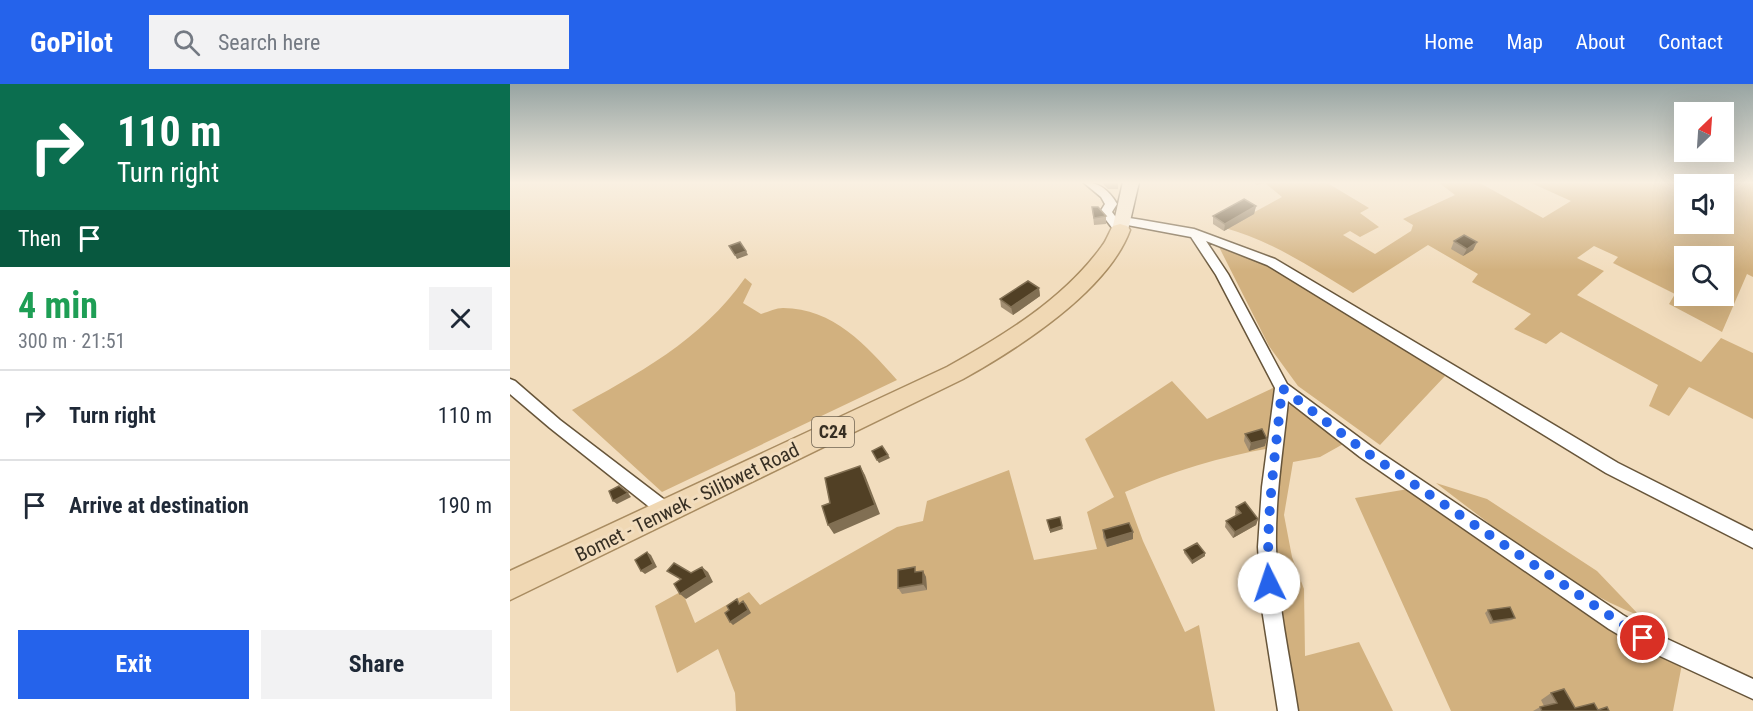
<!DOCTYPE html>
<meta charset="utf-8">
<style>
body{margin:0;font-family:"Roboto Condensed",sans-serif;background:#f2f2f3;color:#1f2937;height:100vh;display:flex;flex-direction:column;font-size:22px;white-space:nowrap}
*{box-sizing:border-box;margin:0}
p{font-size:20px;color:#747a83}
.icon{flex:none;width:33px;height:33px;fill:none;stroke:currentColor;stroke-width:2;stroke-linecap:round;stroke-linejoin:round}
.map{position:relative;flex:1;overflow:hidden}
.drawer{display:flex;flex-direction:column;background:#fff;width:510px}
.drawer>*{flex:none}
.hud{background:#0b6e4f;color:#fff;overflow:hidden}
.needle{width:39px;rotate:25deg}
.tools{position:absolute;left:1164px;top:18px;display:grid;gap:12px}
.tools a{display:grid;place-items:center;width:60px;height:60px;border-radius:0px;background:#fff;box-shadow:0 6px 24px #0002;font-size:30px}
.pin{position:absolute;display:grid;place-items:center;width:51px;height:51px;color:#fff;margin:-26px;border:3px solid #fff;border-radius:50%;box-shadow:0 2px 6px #0007}
.me{position:absolute;width:66px;margin:-33px;rotate:356deg;stroke-linejoin:round;filter:drop-shadow(0 0 4px #0008)}
.turn{display:flex;align-items:center;gap:21px;height:126px;padding:0 18px;font-size:27px}
.turn .icon{width:78px;height:78px;stroke-width:2.5}
.turn b{display:block;font-size:42px;line-height:51px}
.then{display:flex;align-items:center;height:57px;padding:0 18px;background:#0003;gap:12px;font-size:22px}
.round{display:grid;place-items:center;flex:none;width:63px;height:63px;border-radius:0px;background:#f2f2f3}
.overview{display:flex;align-items:center;justify-content:space-between;height:102px;padding:0 18px}
h1{font-size:36px;font-weight:700;line-height:45px;color:#1e9e55}
.button{display:flex;gap:12px;margin-top:auto;padding:12px 18px}
.button a{flex:1;height:69px;border-radius:0px;background:#2563eb;color:#fff;font-size:24px;font-weight:700;line-height:69px;text-align:center}
.button a+a{background:#f2f2f3;color:#1f2937}
ul{padding:0;list-style:none}
li{display:flex;align-items:center;gap:18px;height:90px;padding:0 18px;border-top:2px solid #e0e1e3}
li div{flex:1}
li b{display:block;font-size:22px}
li em{font-style:normal}
header{display:flex;align-items:center;gap:36px;box-sizing:border-box;height:84px;padding:0 30px;background:#2563eb;color:#fff}
header strong{font-size:28px}
nav{display:flex;gap:33px;margin-inline-start:auto;font-size:21px}
.search{width:420px;height:54px;background:#f2f2f3;display:flex;align-items:center;gap:15px;box-sizing:border-box;padding:0 21px;border-radius:0px;color:#747a83;font-size:22px}
main{display:flex;flex:1;min-height:0}
.map>svg:first-child{display:block}
.green{fill:#d2b17f;fill-rule:evenodd}
.lines{fill:none;stroke-linecap:round;stroke-linejoin:round}
.street-casing{stroke:#67553a;stroke-width:3}
.secondary-casing{stroke:#67553a;stroke-width:3}
.primary-casing{stroke:#a98c61;stroke-width:3}
.street{fill:#fff;fill-rule:evenodd}
.secondary{fill:#f8ecda;fill-rule:evenodd}
.primary{fill:#f0d8b4;fill-rule:evenodd}
.wall{fill:#a28e72}
.shaded-wall{fill:#816f53}
.building{fill:#514025;stroke:#816f53;stroke-width:1.5}
.route{stroke:#2563eb;stroke-width:10;stroke-dasharray:0 18}
.labels{text-anchor:middle;stroke-width:6;stroke-linejoin:round;paint-order:stroke}
.shield{fill:#f2ddbe;stroke:#6f6352;stroke-width:1.5}
.shield-label{font-size:18px;font-weight:bold;fill:#372f23}
.street-label{font-size:20px;fill:#372f23;stroke:#f2ddbe}
</style>
<header>
<strong>GoPilot</strong>
<div class="search"><svg class="icon" aria-label="search" viewBox="0 0 24 24"><circle cx="10" cy="10" r="6"/><path d="M15 15l6 6"/></svg>Search here</div>
<nav><a>Home</a><a>Map</a><a>About</a><a>Contact</a></nav>
</header>
<main>
<section class="drawer">
<div class="hud">
<div class="turn"><svg class="icon" aria-label="right" viewBox="0 0 24 24"><path d="M7 20v-9h11M14 6l5 5-5 5"/></svg><div><b>110 m</b>Turn right</div></div>
<div class="then">Then<svg class="icon" aria-label="arrive" viewBox="0 0 24 24"><path d="M6 21V4h12l-3 4 3 4H6"/></svg></div>
</div>
<div class="overview"><div><h1>4 min</h1><p>300 m · 21:51</p></div><a class="round"><svg class="icon" aria-label="close" viewBox="0 0 24 24"><path d="M6 6l12 12M18 6L6 18"/></svg></a></div>
<ul>
<li><svg class="icon" aria-label="right" viewBox="0 0 24 24"><path d="M7 20v-9h11M14 6l5 5-5 5"/></svg><div><b>Turn right</b></div><em>110 m</em></li>
<li><svg class="icon" aria-label="arrive" viewBox="0 0 24 24"><path d="M6 21V4h12l-3 4 3 4H6"/></svg><div><b>Arrive at destination</b></div><em>190 m</em></li>
</ul>
<div class="button"><a>Exit</a><a>Share</a></div>
</section>
<div class="map">
<svg width="1243" height="627" viewBox="0 0 1243 627">
<rect width="100%" height="100%" fill="#f2ddbe"/>
<!-- green -->
<path class="green" d="M743,98H823L819,100L859,124L850,129L869,143L850,153L840,147L833,151L865,170L901,147L903,141L893,135L945,111L928,98H968L1033,134L1061,117L1019,98H1182C1190,101 1196,97 1205,100H1174V140H1214V100H1210L1212,98H1243V193L1237,190L1212,248L1159,220L1165,210L1103,179L1108,173L1084,162L1067,174L1094,187L1067,211L1191,278L1211,254L1243,269V335L1179,303L1159,332L1139,322L1148,301L1051,248L1036,260L1004,245L1021,230L962,198L968,190L918,161L843,209C802,184 762,157 715,144L772,113L755,99L747,101ZM1174,172H1214V212H1174Z
M706,157C785,187 863,247 935,292L870,361L788,302L759,262Z
M235,194L242,200L233,219L251,230C258,228 266,224 273,224C323,224 357,262 387,296L152,408L62,326C126,291 192,256 235,194Z
M662,297L697,335L765,303L761,364C710,373 663,387 615,408L633,457L675,548L689,541L705,627H226L225,609L208,565L167,589L145,522L172,507L185,539L239,508L250,521L387,443L413,437L417,417L499,386L524,476L587,465L577,428L604,413L575,355Z
M782,316L835,359L810,373L783,378L774,431L782,473L794,505L795,572L849,558L883,627H784L769,531L764,449L776,329Z
M926,399L977,415L1087,487L1130,532C1055,503 990,447 926,399Z
M904,404L1172,580L1163,627H941L845,414Z"/>
<g class="lines">
<!-- street casing -->
<g class="street-casing">
<path id="street" d="M573,98C589,98 599,106 607,120L602,128L608,136L613,133L632,136L684,145L765,175L1108,379L1243,447V464L1096,389L757,181L696,157L718,190L777,300L862,363L1113,531L1140,547L1243,595V615L1126,561L1099,545L850,373L778,317C773,366 765,414 766,463C767,519 780,573 788,627H768L752,525L748,463L752,403L765,304L706,191L681,153L612,140L616,146L614,149H606L590,128L595,120L591,113Z
M0,295L5,297L50,336L164,423L167,428L164,433L158,436L152,433L40,344L0,310Z"/>
</g>
<!-- secondary casing -->
<g class="secondary-casing">
<path id="secondary" d="M613,98H629L618,146L610,151L602,146Z"/>
</g>
<!-- primary casing -->
<g class="primary-casing">
<path id="primary" d="M610,140L617,142L620,146C598,207 507,265 453,295L0,516V487L437,283C493,252 554,215 592,162C597,156 599,148 603,142Z"/>
</g>
<!-- street -->
<use href="#street" class="street"/>
<!-- secondary -->
<use href="#secondary" class="secondary"/>
<!-- primary -->
<use href="#primary" class="primary"/>
</g>
<!-- wall -->
<path class="wall" d="M593,98H608V105H598L594,101Z
M746,122L744,130L714,147L703,140V132Z
M582,123L596,132V140L584,141Z
M944,157L967,158L963,166L953,172L941,165Z
M529,204L530,212L503,231L491,223L490,215Z
M735,350L755,362L739,367L734,357Z
M726,423L748,435L746,441L723,454L715,443L716,437L726,432L725,430Z
M593,446L623,455L597,463L593,453Z
M674,466L695,469V472L682,480L674,469Z
M408,487H413L416,493L417,506L392,510L388,504Z
M978,526L1005,534L1002,536L980,540L975,529Z
M1041,609L1065,624L1099,627H1023L1030,623L1034,622L1031,616Z"/>
<!-- shaded-wall -->
<path class="shaded-wall" d="M746,122L744,130L714,147L715,140Z
M967,158L963,166L953,172L957,165Z
M236,167L238,171L227,175L225,171Z
M529,204L530,212L503,231L501,223Z
M757,355L755,362L739,367L741,359Z
M378,371L380,374L369,379L367,376Z
M350,382L355,391L370,430L324,450L318,441Z
M118,409L121,413L107,420L103,417Z
M748,435L746,441L723,454L725,448Z
M552,442L553,445L540,449V446Z
M623,448V455L597,463L596,456Z
M137,468L141,471L147,483L135,490L131,487Z
M695,469V472L682,480V477Z
M192,483L198,488L203,498L176,515L170,510Z
M413,487L416,493L417,506L413,500Z
M233,517L236,520L241,529L223,541L220,538Z"/>
<!-- building -->
<path class="building" d="M734,115L746,122L715,140L703,132Z
M582,123H588L596,132L584,134Z
M954,151L967,158L957,165L944,157Z
M230,158L236,167L225,171L219,162Z
M518,197L529,204L501,223L490,215Z
M752,345L757,355L741,359L735,350Z
M372,362L378,371L367,376L362,367Z
M350,382L365,421L318,441L312,422L320,419L315,394Z
M109,402L118,409L103,417L99,407Z
M735,418L748,435L725,448L716,437L731,429L726,423Z
M550,433L552,442L540,446L537,436Z
M619,439L623,448L596,456L593,446Z
M687,459L695,469L682,477L674,466Z
M137,468L143,480L131,487L125,476Z
M164,479L181,489L192,483L197,493L170,510L164,500L171,495L157,487Z
M405,483V488L413,487V500L388,504V486Z
M227,515L229,520L233,517L238,526L220,538L215,529L219,526L217,522Z
M1000,523L1005,534L983,537L978,526Z
M1054,605L1065,624L1084,619L1088,626L1097,623L1099,627H1032L1030,623L1047,619L1041,609Z"/>
<!-- sky -->
<linearGradient id="sky" x2="0" y2="1"><stop stop-color="#97a4a2"/><stop offset="0.53" stop-color="#f9f0e2"/><stop offset="1" stop-color="#f9f0e2" stop-opacity="0"/></linearGradient>
<rect width="1243" height="186" fill="url(#sky)"/>
<g class="lines">
<!-- route -->
<path class="route" d="M759,499C755,433 766,369 772,304L856,368L1133,554"/>
</g>
<g class="labels">
<!-- shield labels -->
<rect class="shield" x="302" y="333" width="42" height="30" rx="4.5"/>
<g class="shield-label">
<text x="323" y="354">C24</text>
</g>
<!-- street labels -->
<g class="street-label">
<text transform="translate(177 418) rotate(-26)" y="7">Bomet - Tenwek - Silibwet Road</text>
</g>
</g>
</svg>
<div class="tools">
<a><svg class="needle" viewBox="-14 -14 28 28"><path d="M0-13l5 13h-10z" fill="#e53935"/><path d="M0 13l5-13h-10z" fill="#747a83"/></svg></a>
<a><svg class="icon" aria-label="sound" viewBox="0 0 24 24"><path d="M4 9h4l5-4v14l-5-4H4zM17 9q2 3 0 6"/></svg></a>
<a><svg class="icon" aria-label="search" viewBox="0 0 24 24"><circle cx="10" cy="10" r="6"/><path d="M15 15l6 6"/></svg></a>
</div>
<div class="pin" style="left:1133px;top:554px;background:#d93025"><svg class="icon" aria-label="arrive" viewBox="0 0 24 24"><path d="M6 21V4h12l-3 4 3 4H6"/></svg></div>
<svg class="me" style="left:759px;top:499px" viewBox="-20 -20 40 40"><circle r="19" fill="#fff"/><path d="M0-13L10 11 0 6-10 11z" fill="#2563eb"/></svg>
</div>
</main>
